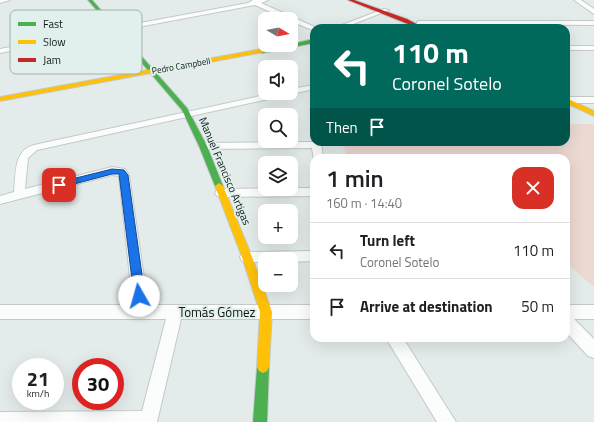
<!DOCTYPE html>
<meta charset="utf-8">
<style>
body{margin:0;font-family:"Titillium Web",sans-serif;background:#f2f2f2;color:#202124;height:100vh;display:flex;flex-direction:column;font-size:15px;white-space:nowrap}
*{box-sizing:border-box;margin:0}
p{font-size:13px;color:#757577}
.icon{flex:none;width:22px;height:22px;fill:none;stroke:currentColor;stroke-width:2;stroke-linecap:round;stroke-linejoin:round}
.map{position:relative;flex:1;overflow:hidden}
.drawer{position:absolute;left:310px;top:154px;width:260px;height:188px;display:flex;flex-direction:column;background:#fff;border-radius:12px;box-shadow:0 4px 16px #0002}
.drawer>*{flex:none}
.guide{position:absolute;left:310px;top:24px;width:260px;height:122px;border-radius:12px;box-shadow:0 4px 16px #0002;background:#00695c;color:#fff;overflow:hidden}
.needle{width:26px;rotate:100deg}
.tools{position:absolute;left:258px;top:12px;display:grid;gap:8px}
.tools a{display:grid;place-items:center;width:40px;height:40px;border-radius:8px;background:#fff;box-shadow:0 4px 16px #0002;font-size:20px}
.speed{position:absolute;left:12px;top:358px;display:flex;gap:8px;font-size:20px;font-weight:700;text-align:center}
.speed>*{display:grid;place-content:center;width:52px;height:52px;border-radius:50%;background:#fff;box-shadow:0 4px 16px #0002;line-height:1}
.speed small{font-size:10px;font-weight:400}
.speed .limit{border:6px solid #d22;background:#fff;color:#111}
.pin{position:absolute;display:grid;place-items:center;width:34px;height:34px;color:#fff;margin:-17px;border-radius:8px;box-shadow:0 2px 6px #0006}
.me{position:absolute;width:44px;margin:-22px;rotate:353deg;stroke-linejoin:round;filter:drop-shadow(0 0 3px #0008)}
.turn{display:flex;align-items:center;gap:14px;height:84px;padding:0 16px;font-size:18px}
.turn .icon{width:52px;height:52px;stroke-width:2.5}
.turn b{display:block;font-size:28px;line-height:34px}
.then{display:flex;align-items:center;height:38px;padding:0 16px;background:#0003;gap:8px;font-size:15px}
.round{display:grid;place-items:center;flex:none;width:42px;height:42px;border-radius:12px;background:#f2f2f2}
.headline{display:flex;align-items:center;justify-content:space-between;height:68px;padding:0 16px}
h1{font-size:24px;font-weight:600;line-height:30px}
ul{padding:0;list-style:none}
li{display:flex;align-items:center;gap:12px;height:56px;padding:0 16px;border-top:1px solid #e0e0e0}
li div{flex:1}
li b{display:block;font-size:15px}
li em{font-style:normal}
.map>svg:first-child{display:block}
.green{fill:#ecd9d2}
.lines{fill:none;stroke-linecap:round;stroke-linejoin:round}
.street-casing{stroke:#c4c9c8;stroke-width:2}
.fast-casing{stroke:#c4c9c8;stroke-width:2}
.slow-casing{stroke:#c4c9c8;stroke-width:2}
.jam-casing{stroke:#c4c9c8;stroke-width:2}
.street{fill:#fbfcfc;fill-rule:evenodd}
.fast{fill:#4caf50;fill-rule:evenodd}
.slow{fill:#ffc107;fill-rule:evenodd}
.jam{fill:#c62828;fill-rule:evenodd}
.route{fill:#1a73e8;stroke:#114b97}
.labels{text-anchor:middle;stroke-width:4;stroke-linejoin:round;paint-order:stroke}
.far-street-label{font-size:9px;fill:#131817;stroke:#e1f0ec}
.street-label{font-size:11px;fill:#131817;stroke:#e1f0ec}
.near-street-label{font-size:13px;fill:#131817;stroke:#e1f0ec}
.key{fill:#e1f0ec;stroke:#a3afac;stroke-width:1}
.key-label{font-size:11px;fill:#131817}
</style>
<div class="map">
<svg width="594" height="422" viewBox="0 0 594 422">
<rect width="100%" height="100%" fill="#e4eceb"/>
<!-- green -->
<path class="green" d="M566,124H594V287L566,263V158H348L341,142H566Z"/>
<g class="lines">
<!-- street casing -->
<g class="street-casing">
<path id="street" d="M0,0H10L0,3Z
M253,0H268L261,3L317,28H314V31L312,30L291,21V19H286L255,5L0,53V49L248,3Z
M574,0H581L594,9V14Z
M384,9L389,10L343,28H334Z
M419,21H594V25L417,24V22Z
M566,46H594V50H566Z
M314,85V89L37,150L28,158L25,189L112,167L125,169L129,175L148,305H314V319H181L157,422H0V412L142,411L166,319H0V305H133L119,176L112,175L0,204V196L14,192C16,175 13,150 34,145L274,93H291V89Z
M566,97H594V103H566Z
M314,142L321,143L323,158H314V160L312,148L203,149L198,146L203,143Z
M291,188H314V196L221,197L217,196L215,193L217,190L221,189Z
M314,251V261L291,262V259H265V262H247L242,261L240,257L242,253L247,252Z
M566,305H594V319H574L594,339V358L588,356L566,332Z
M386,338H403L456,422H437Z"/>
</g>
<!-- fast casing -->
<g class="fast-casing">
<path id="fast" d="M88,0H92L187,108L207,146L223,186L222,188L219,189L215,186L199,146L182,110Z
M314,39V43L262,53L259,51Z
M263,361L267,363L269,367L267,422H253L257,367L259,363Z"/>
</g>
<!-- slow casing -->
<g class="slow-casing">
<path id="slow" d="M262,49L265,51L264,52L0,101V97Z
M566,98L594,111V116L566,103Z
M219,183L223,186L252,257L272,312L269,367L267,371L263,373L259,371L257,367L260,312L242,257L215,186Z"/>
</g>
<!-- jam casing -->
<g class="jam-casing">
<path id="jam" d="M348,0H354L407,19L424,28H418Z"/>
</g>
<!-- street -->
<use href="#street" class="street"/>
<!-- fast -->
<use href="#fast" class="fast"/>
<!-- slow -->
<use href="#slow" class="slow"/>
<!-- jam -->
<use href="#jam" class="jam"/>
</g>
<!-- route -->
<path class="route" d="M112,169L124,170L128,175L145,296L143,300L139,301L135,300L134,296L119,174H112L59,188L54,185L56,183Z"/>
<g class="labels">
<!-- far-street labels -->
<g class="far-street-label">
<text transform="translate(181 66) rotate(-10)" y="3">Pedro Campbell</text>
</g>
<!-- street labels -->
<g class="street-label">
<text transform="translate(225 171) rotate(67)" y="4">Manuel Francisco Artigas</text>
</g>
<!-- near-street labels -->
<g class="near-street-label">
<text x="217" y="317">Tomás Gómez</text>
</g>
</g>
<!-- legend -->
<rect x="10" y="10" width="132" height="64" rx="6" class="key"/>
<rect x="18" y="22" width="18" height="4" fill="#4caf50"/>
<rect x="18" y="40" width="18" height="4" fill="#ffc107"/>
<rect x="18" y="58" width="18" height="4" fill="#c62828"/>
<g class="key-label">
<text x="43" y="28">Fast</text>
<text x="43" y="46">Slow</text>
<text x="43" y="64">Jam</text>
</g>
</svg>
<div class="tools">
<a><svg class="needle" viewBox="-14 -14 28 28"><path d="M0-13l5 13h-10z" fill="#e53935"/><path d="M0 13l5-13h-10z" fill="#757577"/></svg></a>
<a><svg class="icon" aria-label="sound" viewBox="0 0 24 24"><path d="M4 9h4l5-4v14l-5-4H4zM17 9q2 3 0 6"/></svg></a>
<a><svg class="icon" aria-label="search" viewBox="0 0 24 24"><circle cx="10" cy="10" r="6"/><path d="M15 15l6 6"/></svg></a>
<a><svg class="icon" aria-label="layers" viewBox="0 0 24 24"><path d="M12 4l9 5-9 5-9-5zM3 14l9 5 9-5"/></svg></a>
<a>+</a>
<a>−</a>
</div>
<div class="speed"><div>21<small>km/h</small></div><div class="limit">30</div></div>
<div class="pin" style="left:59px;top:185px;background:#d93025"><svg class="icon" aria-label="arrive" viewBox="0 0 24 24"><path d="M6 21V4h12l-3 4 3 4H6"/></svg></div>
<svg class="me" style="left:139px;top:296px" viewBox="-20 -20 40 40"><circle r="19" fill="#fff"/><path d="M0-13L10 11 0 6-10 11z" fill="#1a73e8"/></svg>
<div class="guide">
<div class="turn"><svg class="icon" aria-label="left" viewBox="0 0 24 24"><path d="M17 20v-9H6M10 6l-5 5 5 5"/></svg><div><b>110 m</b>Coronel Sotelo</div></div>
<div class="then">Then<svg class="icon" aria-label="arrive" viewBox="0 0 24 24"><path d="M6 21V4h12l-3 4 3 4H6"/></svg></div>
</div>
<section class="drawer">
<div class="headline"><div><h1>1 min</h1><p>160 m · 14:40</p></div><a class="round" style="background:#d93025;color:#fff"><svg class="icon" aria-label="close" viewBox="0 0 24 24"><path d="M6 6l12 12M18 6L6 18"/></svg></a></div>
<ul>
<li><svg class="icon" aria-label="left" viewBox="0 0 24 24"><path d="M17 20v-9H6M10 6l-5 5 5 5"/></svg><div><b>Turn left</b><p>Coronel Sotelo</p></div><em>110 m</em></li>
<li><svg class="icon" aria-label="arrive" viewBox="0 0 24 24"><path d="M6 21V4h12l-3 4 3 4H6"/></svg><div><b>Arrive at destination</b></div><em>50 m</em></li>
</ul>
</section>
</div>
